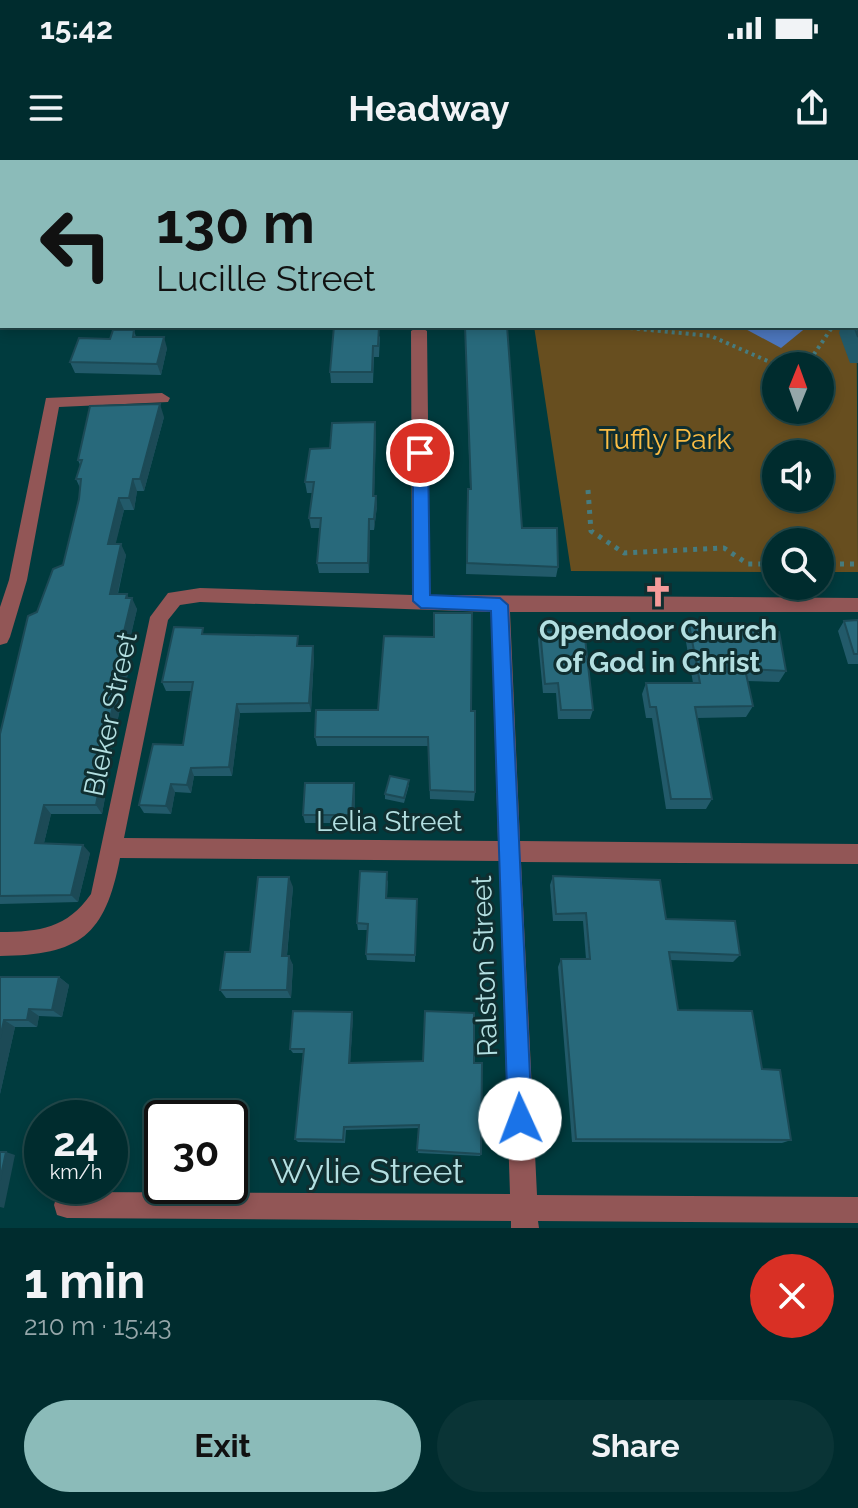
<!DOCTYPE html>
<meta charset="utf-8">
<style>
body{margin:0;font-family:Raleway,sans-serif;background:#0a3436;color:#f1f3f6;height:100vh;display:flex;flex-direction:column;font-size:30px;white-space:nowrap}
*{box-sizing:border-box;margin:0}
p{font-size:26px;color:#95a7aa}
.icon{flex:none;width:44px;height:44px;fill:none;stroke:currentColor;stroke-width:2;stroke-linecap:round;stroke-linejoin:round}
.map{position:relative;height:1068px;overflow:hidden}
.drawer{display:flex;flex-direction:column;background:#002c2e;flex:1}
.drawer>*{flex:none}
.banner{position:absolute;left:0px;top:0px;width:858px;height:168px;box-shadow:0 4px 12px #0003,0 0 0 2px #22484a;background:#8bbbb9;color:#111;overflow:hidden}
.needle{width:52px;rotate:1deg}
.buttons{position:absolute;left:762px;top:192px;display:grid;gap:16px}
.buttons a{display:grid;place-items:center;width:72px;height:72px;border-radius:50%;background:#002c2e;box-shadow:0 4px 12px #0003,0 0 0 2px #22484a;font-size:40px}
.speed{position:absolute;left:24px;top:940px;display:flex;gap:16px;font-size:40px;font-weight:700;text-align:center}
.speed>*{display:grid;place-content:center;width:104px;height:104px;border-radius:50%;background:#002c2e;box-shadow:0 4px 12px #0003,0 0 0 2px #22484a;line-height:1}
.speed small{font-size:20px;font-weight:400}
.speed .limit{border:4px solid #111;border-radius:12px;background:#fff;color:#111}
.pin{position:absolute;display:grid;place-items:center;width:68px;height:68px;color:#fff;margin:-34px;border:4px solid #fff;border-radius:50%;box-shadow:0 2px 8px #0007}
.me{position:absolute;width:88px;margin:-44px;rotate:358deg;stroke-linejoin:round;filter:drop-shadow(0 0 6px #0008)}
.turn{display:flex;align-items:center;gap:28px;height:168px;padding:0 24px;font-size:36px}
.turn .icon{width:104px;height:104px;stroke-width:2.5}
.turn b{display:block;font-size:56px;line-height:68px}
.round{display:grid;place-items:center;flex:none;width:84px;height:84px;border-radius:42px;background:#0a3436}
.head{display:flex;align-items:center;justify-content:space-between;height:136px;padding:0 24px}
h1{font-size:48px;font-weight:700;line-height:60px}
.cta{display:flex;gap:16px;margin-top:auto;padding:16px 24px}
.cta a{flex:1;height:92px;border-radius:48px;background:#8bbbb9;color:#111;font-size:32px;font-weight:700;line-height:92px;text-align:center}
.cta a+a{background:#0a3436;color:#f1f3f6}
.status{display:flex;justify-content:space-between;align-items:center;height:56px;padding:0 40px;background:#002c2e;direction:ltr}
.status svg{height:22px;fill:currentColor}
header{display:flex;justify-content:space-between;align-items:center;height:104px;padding:0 24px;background:#002c2e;font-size:36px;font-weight:700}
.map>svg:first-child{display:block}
.green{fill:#674e1f;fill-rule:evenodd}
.water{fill:#4c76bc}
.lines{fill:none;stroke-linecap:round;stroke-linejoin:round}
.path-far1{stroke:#477c7f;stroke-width:4;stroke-dasharray:3 4;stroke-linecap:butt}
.path{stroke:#477c7f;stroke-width:5;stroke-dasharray:4 6;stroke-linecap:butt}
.lane{fill:#925656;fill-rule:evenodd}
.street{fill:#925656;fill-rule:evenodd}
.secondary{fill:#c66768;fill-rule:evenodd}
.wall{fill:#225a6a}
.shaded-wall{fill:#1c4a56}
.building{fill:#28697b;stroke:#1c4a56;stroke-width:2}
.route{fill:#1a73e8;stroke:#114b97;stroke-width:2}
.labels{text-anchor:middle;stroke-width:6;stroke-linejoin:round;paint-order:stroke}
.park-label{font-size:28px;fill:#fabd45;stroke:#0f2e30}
.poi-label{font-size:28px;font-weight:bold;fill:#b3dfe1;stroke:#0f2e30}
.street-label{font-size:28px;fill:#b3dfe1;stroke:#0f2e30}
.near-street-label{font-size:34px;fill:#b3dfe1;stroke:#0f2e30}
</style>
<div class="status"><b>15:42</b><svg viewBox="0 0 49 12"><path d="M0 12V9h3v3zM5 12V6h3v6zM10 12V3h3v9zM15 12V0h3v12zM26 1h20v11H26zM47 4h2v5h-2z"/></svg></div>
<header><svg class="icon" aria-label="menu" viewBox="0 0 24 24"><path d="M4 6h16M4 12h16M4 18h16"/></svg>Headway<svg class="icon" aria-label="share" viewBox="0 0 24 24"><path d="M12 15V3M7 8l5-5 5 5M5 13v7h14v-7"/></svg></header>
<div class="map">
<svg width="858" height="1068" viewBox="0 0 858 1068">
<rect width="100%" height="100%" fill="#003b3e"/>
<!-- green -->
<path class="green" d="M0,0H755L758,2H2L0,104Z
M856,71L858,412H820V382H776V412L571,411L534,166L160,170V166H856ZM776,206H820V250H776ZM776,294H820V338H776Z"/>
<!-- water -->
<path class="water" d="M740,166H808L781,188Z"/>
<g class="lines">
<!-- path-far1 -->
<path class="path-far1" d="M699,0L704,2
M609,166L711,176L779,206
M806,206L833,166"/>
<!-- path -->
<path class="path" d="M588,330L591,371L624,393L724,388L748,404H776
M820,404H858"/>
<!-- lane -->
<path class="lane" d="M0,152H2V158H0Z"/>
<!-- street -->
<path class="street" d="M419,166L427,171L430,435L858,438V452H510L520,681L858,684V704L521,702L537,1035L858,1037V1063L538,1061L539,1068H511V1061L67,1058L57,1055L54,1045L57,1035L67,1032L510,1034L499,701L120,698C105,776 80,795 0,796V772C40,772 67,768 91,734L150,457L168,433L200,428L412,435L411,171ZM200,442L491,452L498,681L124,678L168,460L180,445Z
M162,233L170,238L168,242L59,247L27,420L10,477L7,483L0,485V447L9,420L46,238Z"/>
<!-- secondary -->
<path class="secondary" d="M775,0H789L790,2H776Z
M856,46H858V56H856Z"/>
</g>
<!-- wall -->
<path class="wall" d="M0,87H2V126H0Z
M858,151V203H850L839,173L841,166H856Z
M465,166L522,368L558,407L556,417L466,414L467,340L470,329Z
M134,170L136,177L167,188L161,215L75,213L70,202L110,179Z
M380,176L379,197H374L373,223H331L330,212Z
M164,257L144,331H137L134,350H124L115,384L126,395L118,434L129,438L137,449L129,483L133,491L110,594L112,599L102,654H51L44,683L90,693L78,742L0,744V574L37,452L63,405L79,339L80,328L76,319L80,305L78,300Z
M376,273L374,336H376L377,346L374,370H370L369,413H319L317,403L320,368H311L309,358L312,333H307L305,322L330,288Z
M858,460V504H848L838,471L844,461Z
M689,464L786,511L779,522L747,521L753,546L746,557L697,558L712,639L706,649H666L652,558H646L642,534L646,523H693L685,476Z
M540,470L593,550L590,559H558L556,533H543L538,480Z
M205,474L300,486L314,496L311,552L240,553L232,616H194L191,633L175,632L171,654L144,653L139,645L183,585L191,531H166L162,522Z
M471,551L475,632L474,641L430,639L428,586H317L315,577Z
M354,623L355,631L354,663H305L303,655Z
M409,625L404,643L385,639V634Z
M553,716L666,759L740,795L733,802L670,800L678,850L791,980L782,983L572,982L558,807L561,799H586L583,761H553L550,725Z
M388,720L387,738L417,739L415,802L367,800L366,794L368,770H358L357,763Z
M293,727L287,796L293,805L291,838H226L220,830L250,792Z
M0,817H59L69,825L62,857L39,856L37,867H15L0,934Z
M352,852L353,857L350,903H474L481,994L480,996L418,993L419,968L346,970L345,983L298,982L295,979L303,893H293L290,889Z"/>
<!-- shaded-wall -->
<path class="shaded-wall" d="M164,177L167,188L161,215L157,204Z
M160,244L164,257L144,331L140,319Z
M375,262L376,273L374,346L373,336Z
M133,319L137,331L134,350L129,338Z
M376,336L377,346L374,370V359Z
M119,338L124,350L113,395L108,384Z
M369,359L370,370L369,413L368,403Z
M121,384L126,395L115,445L110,434Z
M127,434L131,443L132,438L137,449L129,483L133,491L110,594L112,599L102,654L96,645L103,589L122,480Z
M313,486L314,496L311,552L309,543Z
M237,544L240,553L232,616L229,607Z
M191,608L194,616L191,633L187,625Z
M354,623L355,631L354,663L352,655Z
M171,624L175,632L171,654L166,646Z
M44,645L51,654L42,691L35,683Z
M83,685L90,693L78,742L71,735Z
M289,717L293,727L286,805L282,796Z
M289,796L293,805L291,838L287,830Z
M59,817L69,825L62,857L52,850Z
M29,849L39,856L37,867L27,860Z
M352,852L353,857L350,907L349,903Z
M4,860L15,867L0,934V878Z
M6,992L15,995L4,1048L0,1047V1020Z"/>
<!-- building -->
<path class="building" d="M0,87H2V109H0Z
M856,151H858V177L854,166H856Z
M334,166H379L378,186H373L372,212H330Z
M465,166H507L522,368H557L558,407L467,403L468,329H471Z
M113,170H134L133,177H164L157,204L70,202L79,178L110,179Z
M160,244L140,319H133L129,338H119L108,384H121L110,434H127L126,438H132L122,480H128L103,589H107L96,645H44L35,683L83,685L71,735L0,736V574L28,456L37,452L53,409L63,405L79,339L81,319H76L82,300H78L90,246Z
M375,262L373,336H376L374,359H369L368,403H317L321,358H309L314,322H305L310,289L330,288L332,263Z
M434,453H472L471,551H475V632L430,630L428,577H315L316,550H378L384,476L434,477Z
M858,460V494H854L844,461Z
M689,464L779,472L786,511L745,509L753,546L695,547L712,639H671L656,547H650L646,523H700Z
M174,467L203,468L202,474L298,476L297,486H313L309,543L237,544L229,607L191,608L187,625L171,624L166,646L139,645L153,584L183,585L193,522H162Z
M584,469L593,550H561L558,523L545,524L540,470Z
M390,616L409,620L404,638L385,634Z
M305,623H354L352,655H303Z
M360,711L387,712L386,738L417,739L415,795L366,794L368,764L357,763Z
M553,716L660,720L666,759L735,761L740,795L669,792L678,850L752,851L762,909L780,910L791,980L576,979L561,799H590L586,753L556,754Z
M258,717H289L282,796H289L287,830H220L225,792H250Z
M0,817H59L52,850L29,849L27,860H4L0,878Z
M293,851L352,852L349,903L423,901L425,851L474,853V903H482L481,994L417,990L419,965L344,967L343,980L295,979L304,889H290Z
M0,992H6L0,1020Z"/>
<!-- route -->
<path class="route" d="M420,287L428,293L430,435L500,438L508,445L532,959L528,967L520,971L512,967L508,959L491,451L421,448L413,441V293Z"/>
<!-- icons -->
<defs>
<g id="church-bare" transform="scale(2.4)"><path d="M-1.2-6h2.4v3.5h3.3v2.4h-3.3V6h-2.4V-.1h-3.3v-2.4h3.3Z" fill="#f59b9a" stroke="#0f2e30" stroke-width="2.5" paint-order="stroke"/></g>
</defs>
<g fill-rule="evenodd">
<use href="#church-bare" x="658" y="432"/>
</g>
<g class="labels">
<!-- park labels -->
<g class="park-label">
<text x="665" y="289">Tuffly Park</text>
</g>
<!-- poi labels -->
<g class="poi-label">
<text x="658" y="480">Opendoor Church<tspan x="658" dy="32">of God in Christ</tspan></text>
</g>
<!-- street labels -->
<g class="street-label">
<text transform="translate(110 554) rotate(-78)" y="10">Bleker Street</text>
<text x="389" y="671">Lelia Street</text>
<text transform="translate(484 806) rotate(-92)" y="10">Ralston Street</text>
</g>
<!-- near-street labels -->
<g class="near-street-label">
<text x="367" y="1023">Wylie Street</text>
</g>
</g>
</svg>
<div class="buttons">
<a><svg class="needle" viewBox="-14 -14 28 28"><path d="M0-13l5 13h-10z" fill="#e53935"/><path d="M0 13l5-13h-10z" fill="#95a7aa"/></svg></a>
<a><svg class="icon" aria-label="sound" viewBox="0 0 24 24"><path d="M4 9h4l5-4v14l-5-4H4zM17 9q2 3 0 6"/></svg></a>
<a><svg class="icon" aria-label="search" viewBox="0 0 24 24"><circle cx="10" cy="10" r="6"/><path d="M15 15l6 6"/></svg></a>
</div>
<div class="speed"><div>24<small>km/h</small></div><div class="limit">30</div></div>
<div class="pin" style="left:420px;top:293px;background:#d93025"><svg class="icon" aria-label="arrive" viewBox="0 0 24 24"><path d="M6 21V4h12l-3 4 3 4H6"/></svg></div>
<svg class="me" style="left:520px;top:959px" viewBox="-20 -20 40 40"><circle r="19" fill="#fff"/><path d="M0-13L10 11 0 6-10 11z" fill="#1a73e8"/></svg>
<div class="banner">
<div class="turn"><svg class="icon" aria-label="left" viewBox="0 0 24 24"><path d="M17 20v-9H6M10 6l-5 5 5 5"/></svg><div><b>130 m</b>Lucille Street</div></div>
</div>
</div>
<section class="drawer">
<div class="head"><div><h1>1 min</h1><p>210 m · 15:43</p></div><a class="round" style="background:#d93025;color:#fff"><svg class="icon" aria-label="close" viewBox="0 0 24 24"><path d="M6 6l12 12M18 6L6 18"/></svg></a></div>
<div class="cta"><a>Exit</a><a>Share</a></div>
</section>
